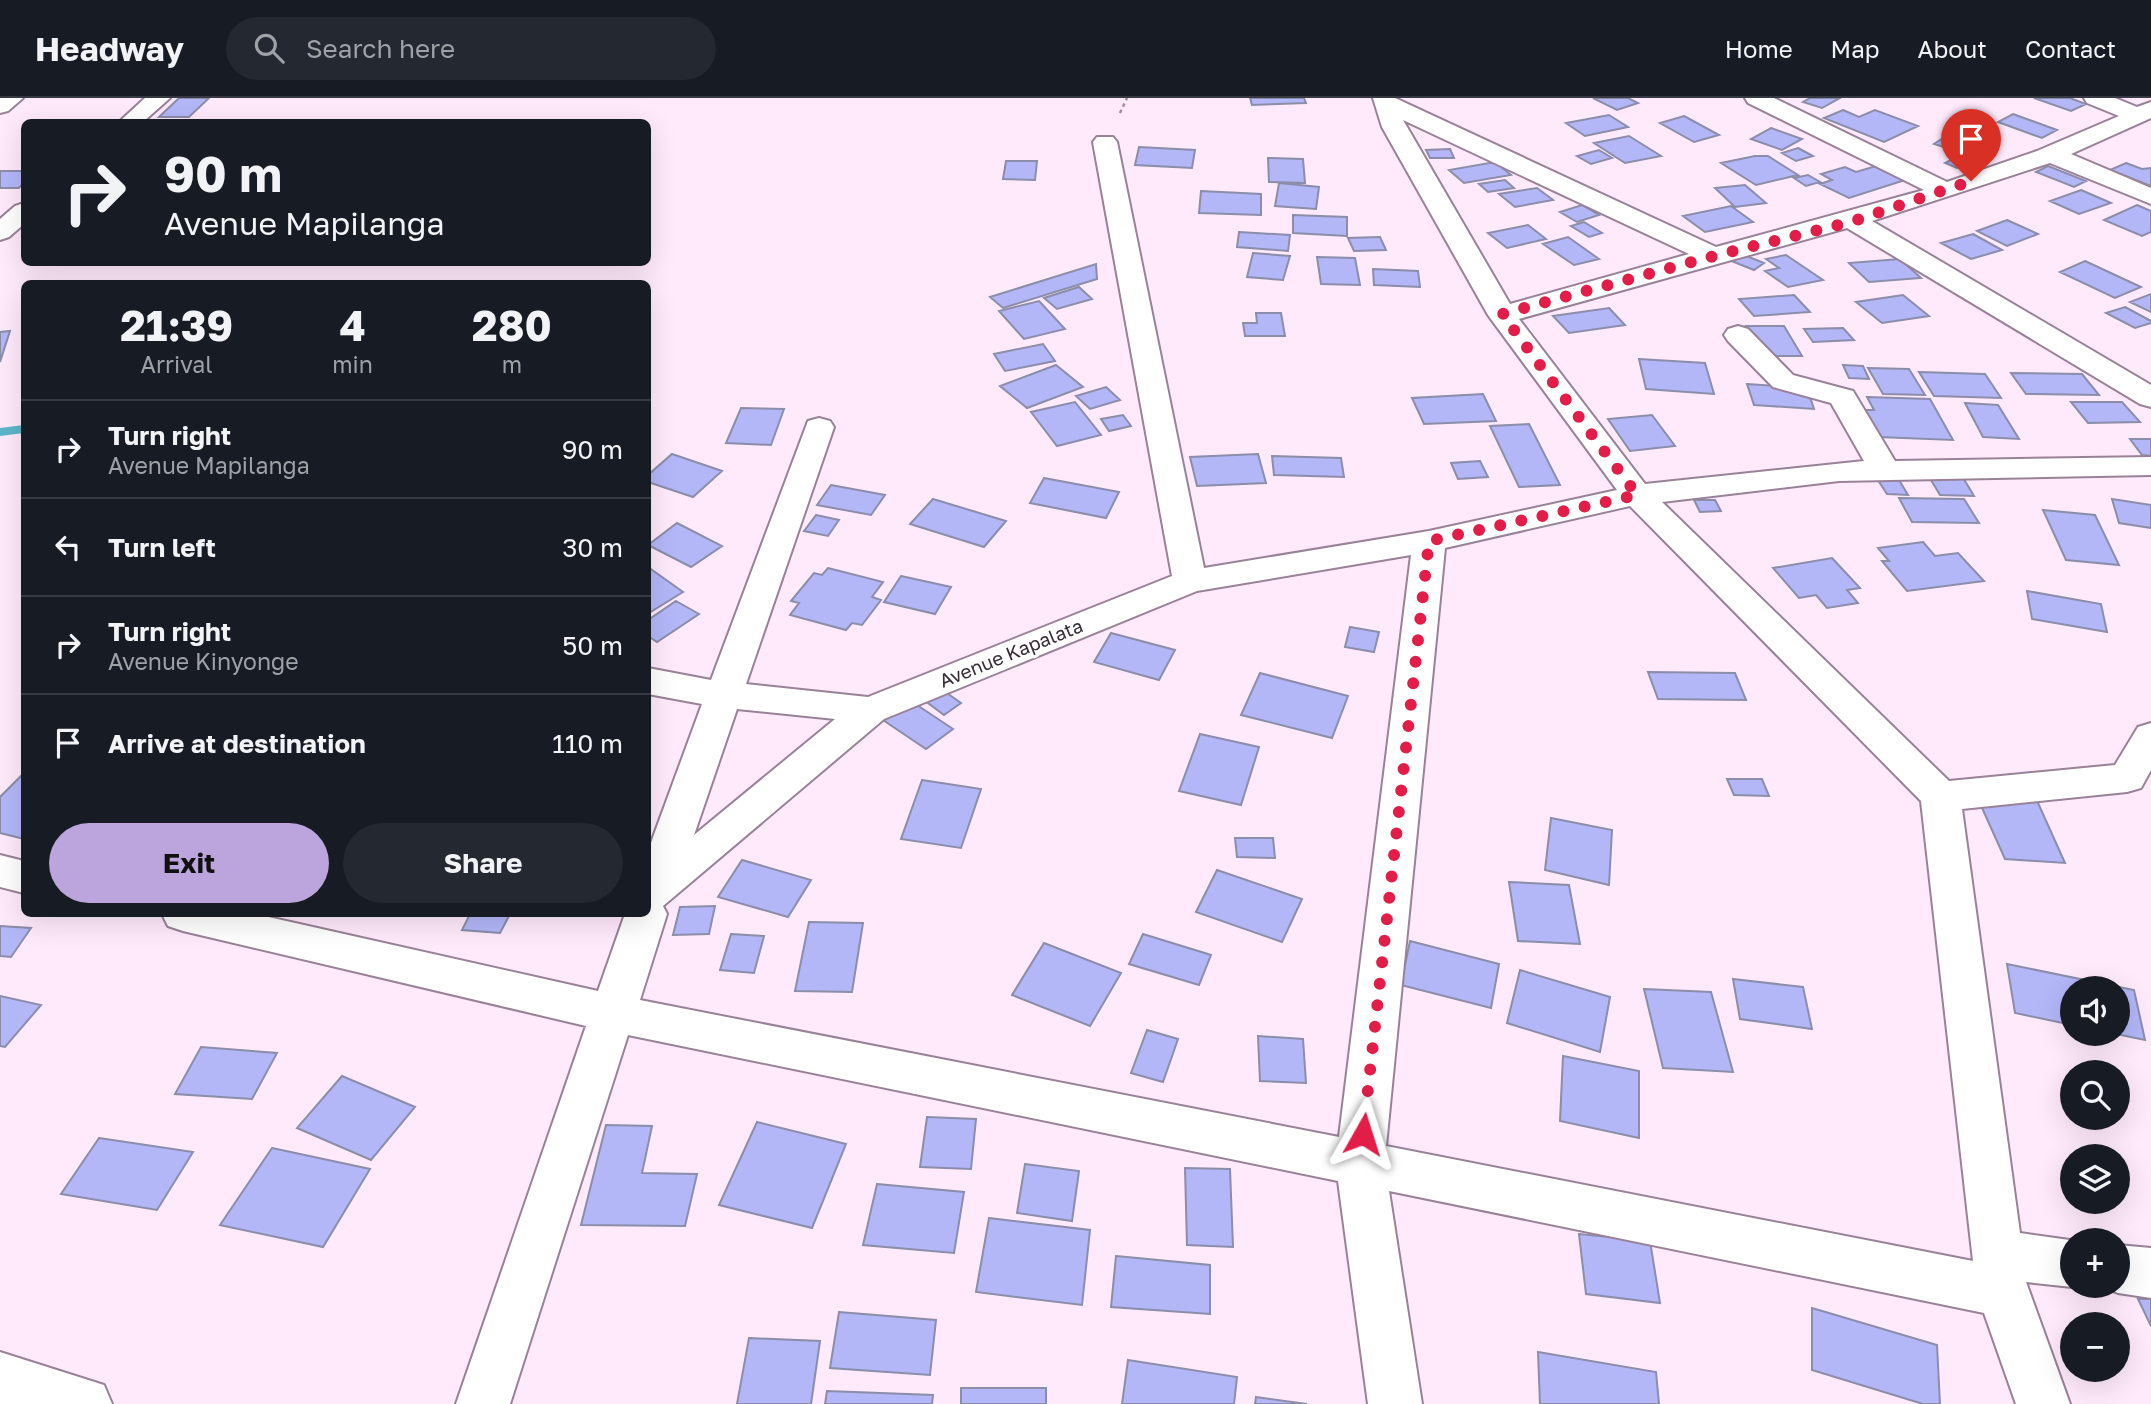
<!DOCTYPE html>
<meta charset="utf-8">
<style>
body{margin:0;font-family:"Golos Text",sans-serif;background:#242831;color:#f1f3f6;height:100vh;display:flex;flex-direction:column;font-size:26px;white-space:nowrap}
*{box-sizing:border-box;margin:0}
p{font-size:23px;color:#9ea1a6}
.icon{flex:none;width:38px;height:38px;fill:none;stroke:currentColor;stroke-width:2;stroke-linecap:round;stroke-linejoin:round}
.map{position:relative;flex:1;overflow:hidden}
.details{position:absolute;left:21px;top:182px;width:630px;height:637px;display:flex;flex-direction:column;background:#171b24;border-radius:10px;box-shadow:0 7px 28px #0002}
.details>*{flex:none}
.guide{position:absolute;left:21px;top:21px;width:630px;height:147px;border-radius:10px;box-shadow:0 7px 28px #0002;background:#171b24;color:#f1f3f6;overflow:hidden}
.buttons{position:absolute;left:2060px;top:878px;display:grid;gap:14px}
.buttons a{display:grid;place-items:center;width:70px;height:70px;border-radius:50%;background:#171b24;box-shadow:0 7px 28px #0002;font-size:35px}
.pin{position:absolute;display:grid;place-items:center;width:60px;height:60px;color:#fff;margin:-72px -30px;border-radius:50% 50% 50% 0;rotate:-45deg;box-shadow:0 0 7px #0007}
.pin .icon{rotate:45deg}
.me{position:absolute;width:77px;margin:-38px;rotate:6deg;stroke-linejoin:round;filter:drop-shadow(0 0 5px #0008)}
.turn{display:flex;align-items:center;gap:24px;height:147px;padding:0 28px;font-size:32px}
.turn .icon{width:91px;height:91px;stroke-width:2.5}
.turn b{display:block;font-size:49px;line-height:60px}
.eta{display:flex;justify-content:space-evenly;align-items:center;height:119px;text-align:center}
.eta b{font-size:42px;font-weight:700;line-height:49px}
.action{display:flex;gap:14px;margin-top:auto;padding:14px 28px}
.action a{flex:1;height:80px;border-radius:42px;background:#bba5dc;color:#111;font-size:28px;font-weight:700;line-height:80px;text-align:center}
.action a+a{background:#242831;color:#f1f3f6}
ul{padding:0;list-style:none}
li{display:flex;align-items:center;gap:21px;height:98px;padding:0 28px;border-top:2px solid #363941}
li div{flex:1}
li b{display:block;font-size:26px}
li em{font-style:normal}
header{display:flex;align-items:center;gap:42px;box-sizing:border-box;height:98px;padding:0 35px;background:#171b24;border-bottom:2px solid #363941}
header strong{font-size:33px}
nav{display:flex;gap:38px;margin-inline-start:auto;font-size:24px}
.search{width:490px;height:63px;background:#242831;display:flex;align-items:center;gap:18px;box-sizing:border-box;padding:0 24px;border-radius:38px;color:#9ea1a6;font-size:26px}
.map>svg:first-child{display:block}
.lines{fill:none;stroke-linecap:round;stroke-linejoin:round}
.stream{fill:#5bb6c9;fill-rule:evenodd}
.building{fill:#b3b7f8;stroke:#8b8da9;stroke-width:2}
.minor-casing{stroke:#998297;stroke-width:4}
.path{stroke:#9e8f9c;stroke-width:2.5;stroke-dasharray:3.5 3.5;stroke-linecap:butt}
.minor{fill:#fff;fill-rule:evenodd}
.route{stroke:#e11d48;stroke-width:12;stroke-dasharray:0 21.6}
.labels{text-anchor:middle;stroke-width:6;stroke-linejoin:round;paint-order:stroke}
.street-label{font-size:19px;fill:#362d35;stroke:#fff}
</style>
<header>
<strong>Headway</strong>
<div class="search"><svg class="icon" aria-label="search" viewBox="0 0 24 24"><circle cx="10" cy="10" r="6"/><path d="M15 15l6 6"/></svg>Search here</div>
<nav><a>Home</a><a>Map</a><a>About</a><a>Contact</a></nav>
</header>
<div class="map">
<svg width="2151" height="1306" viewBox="0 0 2151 1306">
<rect width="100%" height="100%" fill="#ffeafc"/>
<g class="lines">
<!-- stream -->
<path class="stream" d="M24,327V335L0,338V330Z"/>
</g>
<!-- building -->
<path class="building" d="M179,0H209L189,19H159Z
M1250,0H1304L1306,5L1252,7Z
M1593,0H1628L1638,5L1617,12Z
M1810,0H1840L1822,10L1803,4Z
M2034,0H2070L2086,6L2071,13Z
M1843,12L1859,19L1875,12L1918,28L1884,44L1824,20Z
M2013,16L2057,32L2042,40L1998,24Z
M1609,17L1628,29L1585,38L1566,25Z
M1684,18L1719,37L1694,44L1660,25Z
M1960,28L1997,41L1984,48L1947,34Z
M1771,30L1802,41L1782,52L1751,41Z
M1629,38L1661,58L1625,65L1594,45Z
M1943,40L1962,47L1953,52L1934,46Z
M1139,49L1195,52L1192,70L1135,67Z
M1798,50L1813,58L1796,63L1782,55Z
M1450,51L1454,60H1430L1426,52Z
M1599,52L1612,60L1591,66L1577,58Z
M1755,58H1768L1798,77L1756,87L1721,65Z
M1957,59L1970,65L1957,70L1945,65Z
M1268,60L1303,61L1305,85L1269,84Z
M1006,63H1037L1035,82L1003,81Z
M1495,64L1511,77L1464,85L1449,72Z
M2126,65L2142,71L2151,70V88L2110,72Z
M1876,68L1905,82L1849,100L1820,86L1832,82L1821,76L1845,69L1856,74Z
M2048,68L2086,83L2074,89L2036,74Z
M0,73H24V84L19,90H0Z
M1808,77L1820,84L1806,88L1794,80Z
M1505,82L1514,90L1488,94L1479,86Z
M1279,85L1319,89L1316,111L1275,108Z
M1745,87L1766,105L1735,109L1715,90Z
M1537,90L1553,102L1515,109L1499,96Z
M2081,92L2111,105L2079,116L2050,103Z
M1201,93L1261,96V117L1199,115Z
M1582,107L1599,117L1577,124L1560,114Z
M2137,107L2151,113V134L2142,138L2104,122Z
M1731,108L1753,124L1705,134L1683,118Z
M1293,117L1347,119V138L1293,135Z
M2007,122L2038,136L2007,148L1977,133Z
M1584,124L1602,135L1589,139L1571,128Z
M1528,127L1546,141L1507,150L1488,135Z
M1239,134L1290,137L1288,153L1237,149Z
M1973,136L2002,152L1971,161L1941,145Z
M1380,139L1386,152L1354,153L1348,140Z
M1568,139L1599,161L1574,167L1543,146Z
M1729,151L1764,165L1754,172L1719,158Z
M1253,155L1290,158L1283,182L1247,179Z
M1786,157L1823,182L1788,189L1765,173L1779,170L1766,161Z
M1317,159L1355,160L1360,187L1321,186Z
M1900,161L1921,180L1869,184L1849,165Z
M2085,163L2141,189L2115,200L2060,174Z
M1096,166L1097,181L1003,210L990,199Z
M1373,171L1418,173L1420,189L1374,187Z
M1079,189L1092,201L1057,211L1044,200Z
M2151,196V214L2130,204Z
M1794,197L1810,214L1754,218L1739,201Z
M1903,197L1929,218L1882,225L1856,204Z
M1039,203L1065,231L1024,241L999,213Z
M2125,209L2151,223V225L2135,230L2106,215Z
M1609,210L1625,227L1569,235L1553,218Z
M1256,215H1281L1285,238H1245L1243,225H1257Z
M1746,228H1784L1802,258H1764Z
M1843,230L1854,242L1813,244L1804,231Z
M10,233L0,264V234Z
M1043,246L1055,263L1005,273L994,256Z
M1639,261L1705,265L1714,296L1646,291Z
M1056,267L1083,289L1027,310L1000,288Z
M1843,267L1863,268L1869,281L1849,280Z
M1868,270L1909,271L1925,297L1883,296Z
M1919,274L1985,276L2001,300L1934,298Z
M2011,275L2082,276L2099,297L2026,296Z
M1747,286L1807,290L1814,311L1754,307Z
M1106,289L1120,302L1090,311L1076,298Z
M1483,296L1496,323L1424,326L1412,300Z
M1867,299L1930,301L1953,342L1878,339L1864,312H1874Z
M1075,304L1101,337L1057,348L1031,314Z
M2071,304H2122L2140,324L2088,325Z
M1965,305L1998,307L2019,341L1983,339Z
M741,310L784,311L771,347L726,345Z
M1123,317L1131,328L1109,333L1101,321Z
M1652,317L1675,348L1630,353L1608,321Z
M1529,326L1560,387L1519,389L1490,328Z
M2130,341H2151V358L2142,357Z
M672,356L722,373L693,399L648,384V377Z
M1258,356L1266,385L1197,388L1190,359Z
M1272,358L1341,360L1344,379L1274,377Z
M1480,363L1488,379L1458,381L1451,365Z
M1925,372L1959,373L1974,398L1940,397Z
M1874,376L1896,377L1908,397L1887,396Z
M1044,380L1119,394L1106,420L1030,405Z
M831,387L885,397L871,417L817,407Z
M1899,400L1964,401L1979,425L1912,424Z
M933,401L1006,423L984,449L910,426Z
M2112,401L2151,407V430L2119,425Z
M1694,402H1715L1721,413L1700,414Z
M2043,412L2095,417L2119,467L2066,462Z
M816,417L839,422L828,438L804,433Z
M677,425L722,448L691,469L648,447Z
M1923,444L1935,458L1958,455L1984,483L1907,493L1882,463H1889L1878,450Z
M1832,460L1860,490L1847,492L1858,505L1827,510L1816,497L1799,500L1773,470Z
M648,469L683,494L649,515L648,514Z
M828,470L883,484L872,499L881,502L862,527L852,525L846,532L790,517L799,505L791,503L814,475L822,477Z
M901,478L951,489L935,516L884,504Z
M2027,493L2101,506L2107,534L2032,521Z
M676,503L699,516L657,544L648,538V522Z
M1350,529L1379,534L1374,554L1345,549Z
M1111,535L1175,552L1159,582L1094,564Z
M1648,574L1735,575L1746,602L1658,601Z
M1260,575L1348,598L1332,640L1241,617Z
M937,588L961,605L944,617L920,599Z
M911,603L953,631L926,651L883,622Z
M1200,636L1259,649L1241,707L1179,693Z
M24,675V741L0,735V699Z
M1727,681H1762L1769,698L1734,697Z
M922,682L981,691L961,750L901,741Z
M1974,692L2034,696L2065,765L2005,761Z
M1551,720L1612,732L1609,787L1545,772Z
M1235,740H1273L1275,760L1237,759Z
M742,762L811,782L788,819L718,799Z
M1217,772L1302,801L1282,844L1196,814Z
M1509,784L1569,787L1580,846L1518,843Z
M715,808L709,836L673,837L680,809Z
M470,816H510L500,835L462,832Z
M809,824L863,825L852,894L795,893Z
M0,828L31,830L11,859L0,858Z
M731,836L764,838L754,875L720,872Z
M1143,836L1211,857L1199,887L1129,866Z
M1410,843L1499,866L1491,910L1401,887Z
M1044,845L1121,875L1090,928L1012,897Z
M2007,866L2134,892L2145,942L2116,936L2118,891H2072V927L2015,915Z
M1520,872L1610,899L1600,954L1507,925Z
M1733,881L1803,889L1812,931L1740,921Z
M1644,891L1711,894L1733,974L1663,970Z
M0,898L41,907L5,949L0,948Z
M1147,932L1178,941L1163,984L1131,975Z
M1258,938L1303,941L1306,985L1260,983Z
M201,949L277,955L252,1001L175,996Z
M1563,958L1639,973V1040L1560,1023Z
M342,978L415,1009L371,1062L297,1030Z
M927,1019L976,1021L971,1071L920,1069Z
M757,1024L846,1046L812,1130L719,1107Z
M606,1027L652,1028L642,1075L697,1076L685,1128L581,1127Z
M99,1040L193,1054L157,1112L61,1096Z
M272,1050L370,1071L323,1149L220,1127Z
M1025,1066L1079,1073L1072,1123L1017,1115Z
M1185,1070L1230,1071L1233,1149L1187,1147Z
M877,1086L964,1094L954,1155L863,1147Z
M989,1120L1090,1132L1082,1207L976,1194Z
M1579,1136L1650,1143L1660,1205L1586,1196Z
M1116,1158L1210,1167V1216L1111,1209Z
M2138,1201H2151V1228Z
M1812,1210L1937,1247L1940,1306H1923L1812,1272Z
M839,1214L936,1222L930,1277L830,1270Z
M749,1240L820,1243L811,1306H737Z
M1538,1254L1656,1274L1659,1306H1540Z
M1128,1262L1237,1279L1234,1306H1122Z
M961,1290H1046V1306H961Z
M827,1293L933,1297L932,1306H825Z
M1256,1299L1307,1306H1255Z"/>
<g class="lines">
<!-- minor casing -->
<g class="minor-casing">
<path id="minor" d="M0,0H23L8,13L0,15Z
M145,0H170L143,24H119Z
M1373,0H1395L1716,149L1924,92L1748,5L1745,0H1774L1947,84L2037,53L2119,18L2087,5L2084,0H2115L2137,9L2151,4V20L2071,56L2151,90V106L2050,65L1872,123L2151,287V309L2140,306L1847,130L1519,221L1645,386L1864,363L1831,305L1773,289L1728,243L1724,237L1728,231L1738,228L1748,231L1793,277L1853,293L1895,363L2151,359V377L1839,383L1662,404L1949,683L2115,667L2138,629L2151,625V672L2141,690L2127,694L1962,711L2020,1135L2077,1143H2072V1188H2075L2072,1189L2026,1184L2070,1306H2016L1984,1215L1389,1093L1422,1306H1368L1338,1083L628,937L510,1306H456L586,928L183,833L168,828L162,816H255L598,893L625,816H648V753L702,606L648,596V570L711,582L808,323L819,320L830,323L834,329L746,586L868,599L1172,478L1093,44L1097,39H1113L1117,44L1204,470L1429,433L1617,392L1488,217L1382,29ZM1403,22L1689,156L1510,206ZM1630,408L1921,703L1973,1163L1386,1048L1445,450ZM1411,457L1339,1039L640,902L667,816L663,808L884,621L1197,493ZM737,611L835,621L694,737Z
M24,105V126L9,139L0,142V121L15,108Z
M0,757L24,763V795L0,789Z
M2118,1147L2151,1150V1200L2118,1195L2100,1188H2118Z
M0,1254L104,1287L112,1306H0Z"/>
</g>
<!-- path -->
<path class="path" d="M1120,15L1127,0"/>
<!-- minor -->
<use href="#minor" class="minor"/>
</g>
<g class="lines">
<!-- route -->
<path class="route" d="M1363,1036L1429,443L1637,397L1502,216L1714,158L1854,123L1971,83"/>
</g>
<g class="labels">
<!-- street labels -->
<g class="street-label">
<text transform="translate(1011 555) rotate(-22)" y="7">Avenue Kapalata</text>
</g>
</g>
</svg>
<div class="buttons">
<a><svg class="icon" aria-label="sound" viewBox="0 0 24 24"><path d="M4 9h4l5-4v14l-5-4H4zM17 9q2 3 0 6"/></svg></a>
<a><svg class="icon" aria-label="search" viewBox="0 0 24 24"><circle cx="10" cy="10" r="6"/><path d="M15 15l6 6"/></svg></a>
<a><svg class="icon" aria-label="layers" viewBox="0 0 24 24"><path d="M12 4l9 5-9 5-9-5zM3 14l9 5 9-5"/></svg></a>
<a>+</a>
<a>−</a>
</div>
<div class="pin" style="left:1971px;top:83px;background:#d93025"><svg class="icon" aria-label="arrive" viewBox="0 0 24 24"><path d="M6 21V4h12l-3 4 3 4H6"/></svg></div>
<svg class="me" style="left:1363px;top:1036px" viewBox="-20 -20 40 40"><path d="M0-17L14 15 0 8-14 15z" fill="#e11d48" stroke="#fff" stroke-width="4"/></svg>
<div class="guide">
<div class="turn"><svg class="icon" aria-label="right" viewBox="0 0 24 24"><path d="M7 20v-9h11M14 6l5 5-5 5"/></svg><div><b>90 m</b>Avenue Mapilanga</div></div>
</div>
<section class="details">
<div class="eta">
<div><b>21:39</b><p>Arrival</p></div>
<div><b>4</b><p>min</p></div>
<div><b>280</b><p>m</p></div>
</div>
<ul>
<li><svg class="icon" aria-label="right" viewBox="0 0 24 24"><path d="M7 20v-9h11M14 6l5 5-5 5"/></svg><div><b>Turn right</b><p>Avenue Mapilanga</p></div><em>90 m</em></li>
<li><svg class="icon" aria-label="left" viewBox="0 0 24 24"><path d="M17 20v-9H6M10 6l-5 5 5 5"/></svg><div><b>Turn left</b></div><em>30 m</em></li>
<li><svg class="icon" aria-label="right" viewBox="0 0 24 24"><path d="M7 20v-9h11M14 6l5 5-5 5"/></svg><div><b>Turn right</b><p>Avenue Kinyonge</p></div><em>50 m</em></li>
<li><svg class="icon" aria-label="arrive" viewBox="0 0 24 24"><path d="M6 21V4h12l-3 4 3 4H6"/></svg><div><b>Arrive at destination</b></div><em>110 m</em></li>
</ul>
<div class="action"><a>Exit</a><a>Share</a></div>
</section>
</div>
